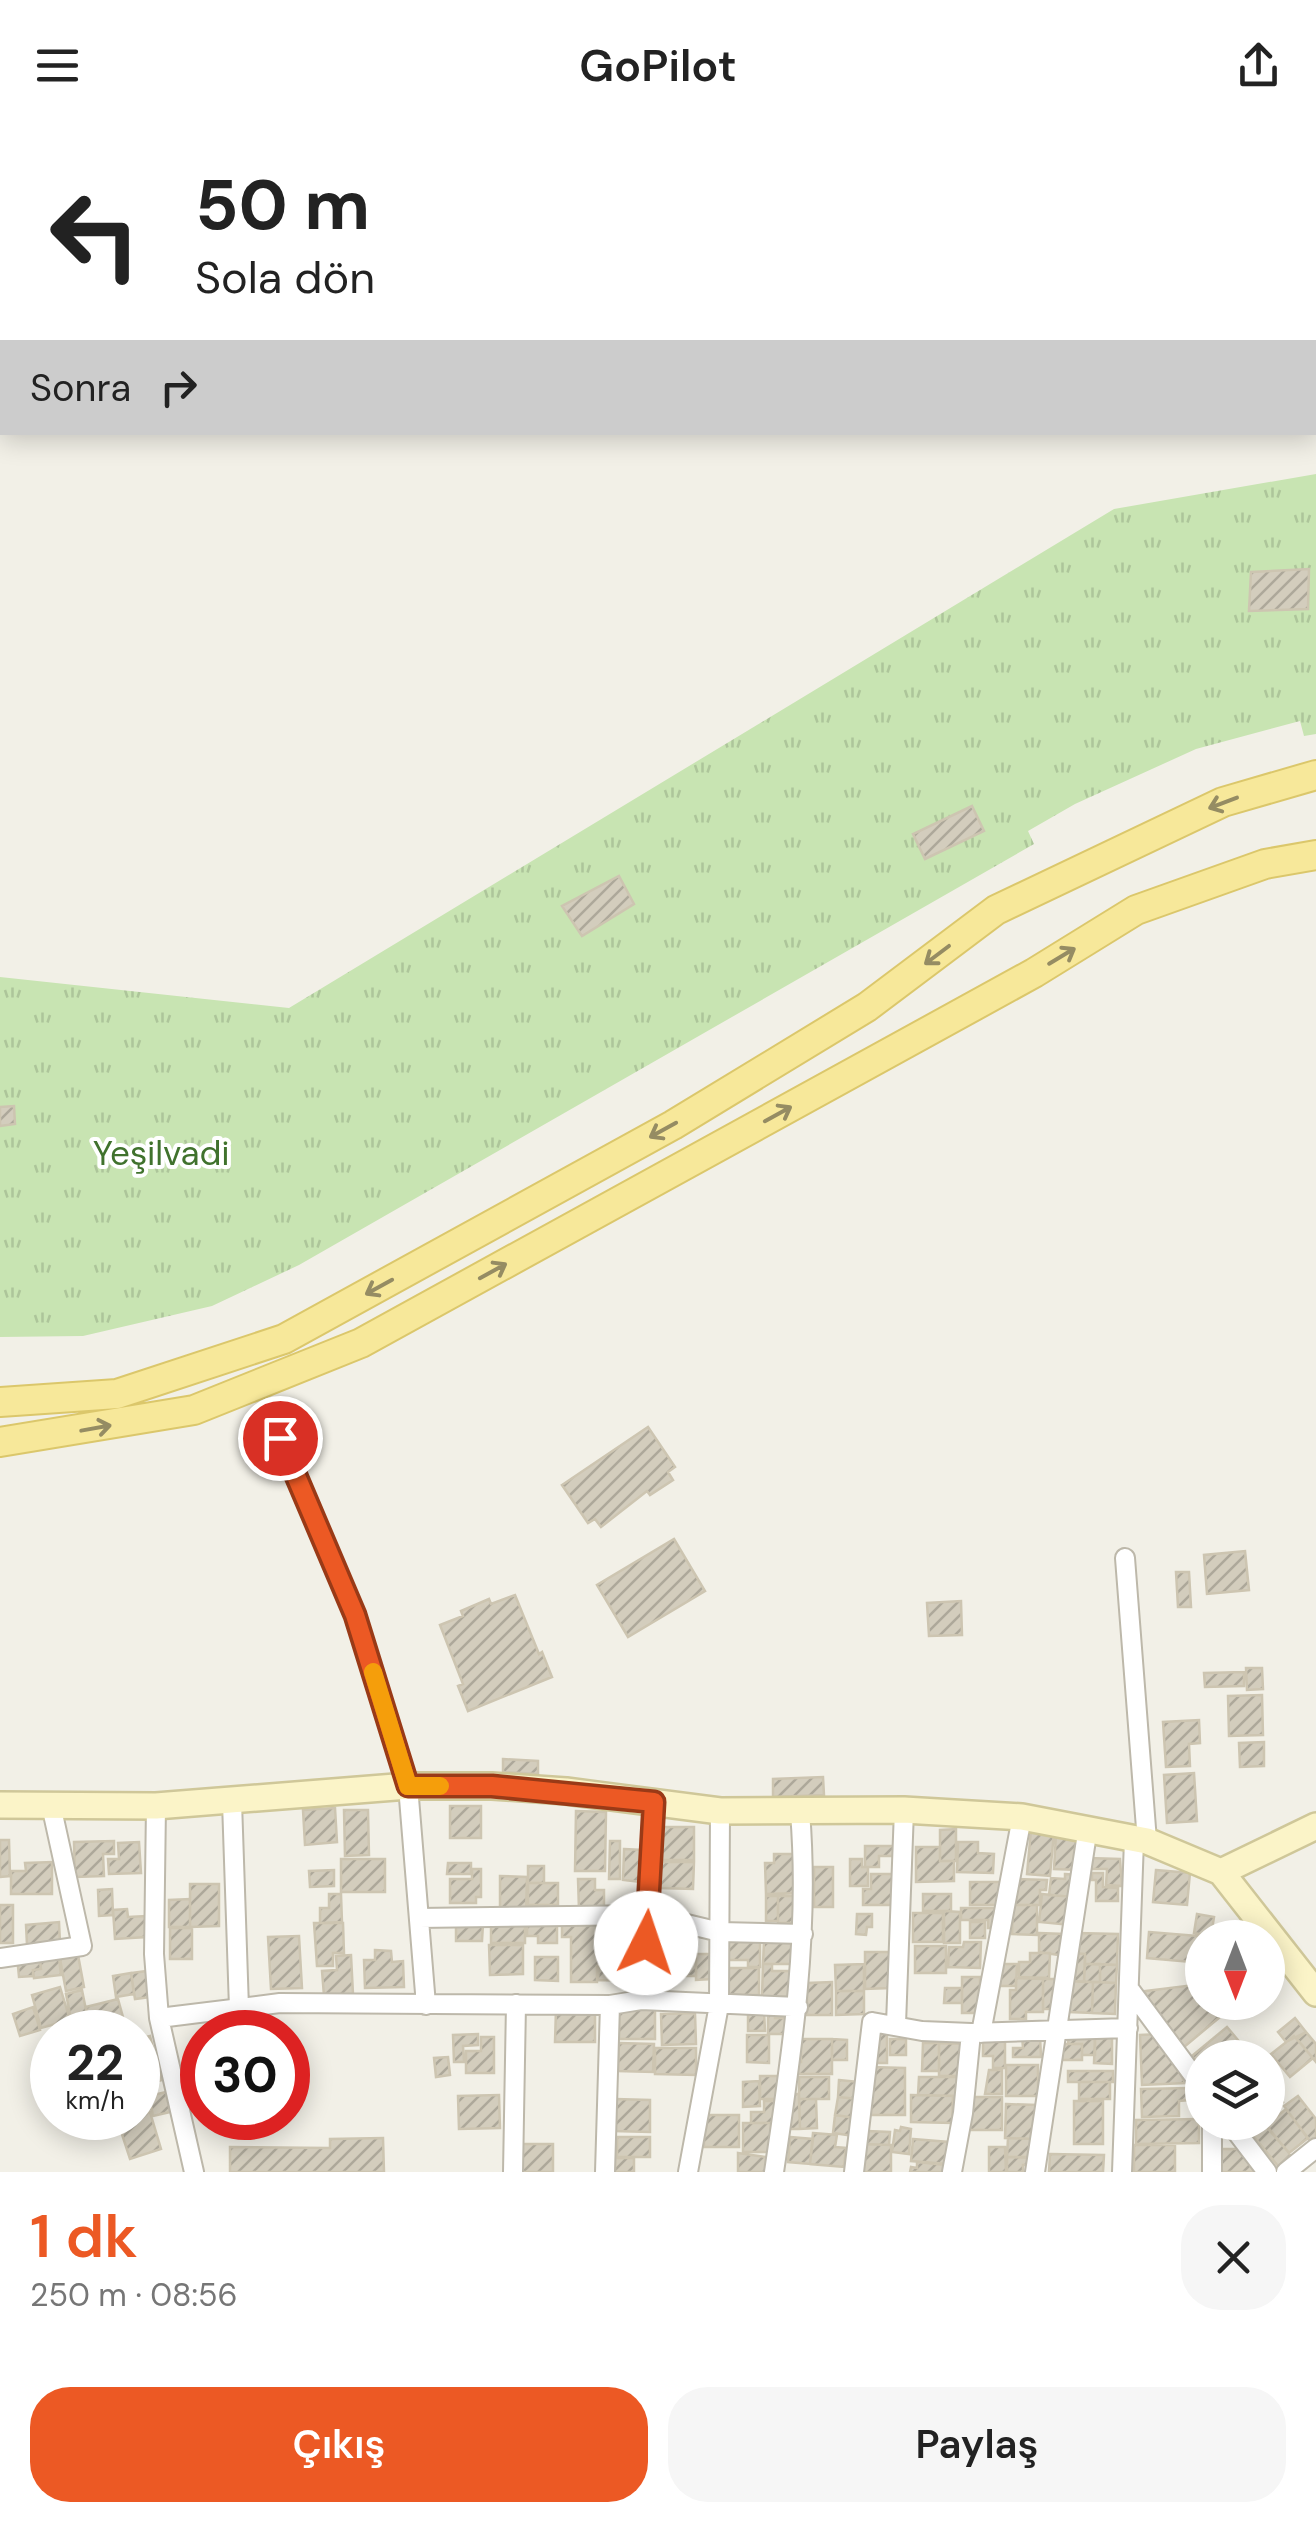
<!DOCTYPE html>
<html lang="tr">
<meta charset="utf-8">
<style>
body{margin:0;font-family:"DM Sans",sans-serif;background:#f6f6f6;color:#222;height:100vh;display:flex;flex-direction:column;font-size:38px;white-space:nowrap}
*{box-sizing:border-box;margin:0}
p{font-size:32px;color:#767676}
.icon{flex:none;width:55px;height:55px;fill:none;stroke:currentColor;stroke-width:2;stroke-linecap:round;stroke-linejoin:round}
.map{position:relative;height:2042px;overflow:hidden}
.side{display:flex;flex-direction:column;background:#fff;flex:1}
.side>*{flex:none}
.banner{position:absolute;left:0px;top:0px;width:1318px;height:305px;box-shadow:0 5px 25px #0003;background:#fff;color:#222;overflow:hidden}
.needle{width:65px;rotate:180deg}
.controls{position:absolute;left:1185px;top:1790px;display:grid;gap:20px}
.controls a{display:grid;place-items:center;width:100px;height:100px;border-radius:50%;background:#fff;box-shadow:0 5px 25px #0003;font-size:50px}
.speed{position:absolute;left:30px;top:1880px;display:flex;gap:20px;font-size:50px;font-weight:700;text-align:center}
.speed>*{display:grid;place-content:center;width:130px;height:130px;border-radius:50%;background:#fff;box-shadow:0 5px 25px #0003;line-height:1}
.speed small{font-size:25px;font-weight:400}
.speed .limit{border:15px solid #d22;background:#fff;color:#111}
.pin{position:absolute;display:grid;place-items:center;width:85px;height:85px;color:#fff;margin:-42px;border:5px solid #fff;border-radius:50%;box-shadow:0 2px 10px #0007}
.me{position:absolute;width:110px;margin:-55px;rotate:4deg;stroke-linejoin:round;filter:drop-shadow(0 0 8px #0008)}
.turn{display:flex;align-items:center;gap:35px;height:210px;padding:0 30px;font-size:45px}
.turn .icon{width:130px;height:130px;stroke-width:2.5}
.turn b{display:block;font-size:70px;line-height:85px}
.then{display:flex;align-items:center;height:95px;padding:0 30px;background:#0003;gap:20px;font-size:38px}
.round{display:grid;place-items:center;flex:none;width:105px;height:105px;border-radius:40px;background:#f6f6f6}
.headline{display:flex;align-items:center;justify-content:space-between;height:170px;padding:0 30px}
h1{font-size:60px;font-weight:600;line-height:75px;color:#ec5924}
.cta{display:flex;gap:20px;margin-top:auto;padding:20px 30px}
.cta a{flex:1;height:115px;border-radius:40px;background:#ec5924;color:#fff;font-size:40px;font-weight:600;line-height:115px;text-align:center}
.cta a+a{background:#f6f6f6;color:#222}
header{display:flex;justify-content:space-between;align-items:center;height:130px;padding:0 30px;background:#fff;font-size:45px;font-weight:600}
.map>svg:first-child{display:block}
.park{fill:url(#park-tufts)}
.building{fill:url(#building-hatch);stroke:#cdc5b1;stroke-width:2.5}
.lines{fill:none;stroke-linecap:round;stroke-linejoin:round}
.street-casing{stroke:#bdb8aa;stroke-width:22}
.secondary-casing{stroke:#cfc799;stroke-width:30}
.primary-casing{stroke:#dbc76b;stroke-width:32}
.street{stroke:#fff;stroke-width:18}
.secondary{stroke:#fbf4c8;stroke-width:25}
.primary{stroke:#f7e89a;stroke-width:28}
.oneway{stroke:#958c63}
.route-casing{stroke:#993a17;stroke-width:25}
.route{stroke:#ec5924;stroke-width:18}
.slow{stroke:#f59e0b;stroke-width:18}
.labels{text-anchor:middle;stroke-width:8;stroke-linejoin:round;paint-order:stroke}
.park-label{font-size:35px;fill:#40722d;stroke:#fff}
</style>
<header><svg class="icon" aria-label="menu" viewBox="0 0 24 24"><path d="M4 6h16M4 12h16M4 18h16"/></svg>GoPilot<svg class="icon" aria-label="share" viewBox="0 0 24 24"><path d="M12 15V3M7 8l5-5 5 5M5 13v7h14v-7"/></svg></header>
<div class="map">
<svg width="1316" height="2042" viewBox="0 0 1316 2042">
<defs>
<pattern id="park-tufts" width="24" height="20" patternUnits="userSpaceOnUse" patternTransform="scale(2.5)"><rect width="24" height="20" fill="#c8e4b2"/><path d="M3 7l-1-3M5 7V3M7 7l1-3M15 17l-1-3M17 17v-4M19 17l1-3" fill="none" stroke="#adc59a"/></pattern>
<pattern id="building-hatch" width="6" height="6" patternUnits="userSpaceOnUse" patternTransform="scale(2.5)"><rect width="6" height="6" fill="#d3cdbd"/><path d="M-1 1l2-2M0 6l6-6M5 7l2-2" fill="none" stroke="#ada89a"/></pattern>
</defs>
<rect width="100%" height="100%" fill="#f2f0e7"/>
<!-- park -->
<path class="park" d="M1316,344V604L1304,606L1300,591L1196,619L1075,674L1028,701L1034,714L299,1135L212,1176L83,1206L0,1207V847L289,878L1114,379Z"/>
<!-- building -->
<path class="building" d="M1309,439L1308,479L1249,481L1251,442Z
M972,676L984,701L925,729L913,704Z
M619,746L634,774L582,806L562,776Z
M14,976L15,994L0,996V977Z
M648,1297L675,1337L668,1342L673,1350L650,1365L647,1361L601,1397L595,1389L588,1393L562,1355Z
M674,1409L705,1461L628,1507L597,1455Z
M1245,1421L1249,1460L1207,1464L1204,1425Z
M1176,1442H1189L1191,1477H1178Z
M515,1465L539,1524L542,1522L552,1547L468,1581L458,1556L463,1554L440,1495L463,1486L461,1481L489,1469L491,1474Z
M961,1471L962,1505L929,1506L927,1473Z
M1246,1538H1262L1263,1559L1247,1560Z
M1244,1542V1556L1205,1557L1204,1543Z
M1262,1565L1263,1605L1229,1606L1228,1566Z
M1199,1590L1200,1613L1189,1614L1190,1636L1166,1637L1163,1592Z
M1264,1612V1636L1240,1637L1239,1613Z
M503,1629L538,1631V1644L503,1642Z
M1194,1643L1197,1691L1167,1693L1164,1645Z
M823,1647L824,1665L773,1667V1649Z
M450,1676H481V1708H450Z
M335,1678L337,1712L305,1715L303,1680Z
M344,1680H368L369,1725L345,1726Z
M576,1681L606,1682L605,1741H575Z
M661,1697H694V1730H660Z
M956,1699V1731H940V1700Z
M1031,1700L1054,1702L1050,1746L1027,1744Z
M1056,1704L1081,1705L1079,1740L1054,1739Z
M0,1710H9L10,1746L0,1747Z
M114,1711V1724H103L104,1746L75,1747L74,1712Z
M610,1711H620V1749H609Z
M139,1712L141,1743L109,1744L108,1729H119L118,1713Z
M958,1712H978V1723L994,1724L993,1743L957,1742Z
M865,1716H896V1726H879V1737H865Z
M916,1717H940V1731H954V1751L916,1752Z
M624,1719L643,1720L642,1752L623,1750Z
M774,1724H800L801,1763L766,1764L765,1733H774Z
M1088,1728L1120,1729L1122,1756L1106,1755L1107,1739H1088Z
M341,1729H385V1762H341Z
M850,1729H862V1737H868V1756H850Z
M52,1732V1764H11V1741H26L25,1733Z
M660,1732H694L693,1759L659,1758Z
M448,1733H471V1744H447Z
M528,1736H544V1753H528Z
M814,1737H833V1777H814Z
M472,1739H481V1767H476V1773H450V1749H472Z
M334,1740V1756L310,1757L309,1741Z
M1156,1740L1190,1743L1187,1775L1153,1772Z
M1092,1743H1103V1757L1118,1758V1771H1096V1750H1092Z
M871,1744H895L894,1775H863V1759H871Z
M1065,1744L1078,1745L1076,1767L1049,1765L1051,1748L1065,1749Z
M500,1746L527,1747L526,1783L500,1782Z
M578,1749H595V1760H604V1780H579Z
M1015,1749L1047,1750L1046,1760H1040V1775H1015Z
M970,1752H1003V1775H970Z
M528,1753H558V1775H528Z
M190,1754H219V1796L190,1797Z
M112,1759L113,1785L99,1786L98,1760Z
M329,1764H341L342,1792L320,1793V1778H329Z
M923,1764H951V1781H923Z
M1042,1764L1073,1767L1070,1795L1039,1792Z
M766,1766H778V1791H766Z
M778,1766H800V1793H778Z
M190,1769V1797H169V1770Z
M0,1775H13V1813H0Z
M1013,1775H1037V1805L1012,1804Z
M961,1778H997V1798H988V1790H961Z
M127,1779L128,1787L146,1786L147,1807L115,1809L113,1780Z
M944,1781L960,1782V1813H944Z
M913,1783H943V1812H913Z
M857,1784H872V1797H867L866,1805L856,1804Z
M1197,1784L1214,1787L1211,1806L1194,1803Z
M491,1789H525V1813H491Z
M527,1791H557V1813H538V1806H527Z
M59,1792L60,1813L27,1815L26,1795Z
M970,1792H985V1808H970Z
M314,1793H343L344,1823H333V1836H317Z
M562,1793L598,1794V1802H609V1822H605V1836H597V1852H571V1807H562Z
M456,1794H483L482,1811H456Z
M614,1796L633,1797V1817H614Z
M170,1798H192V1829H170Z
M1149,1802L1210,1807L1202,1808V1833L1147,1828Z
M1039,1803L1065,1804V1826L1039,1822Z
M1077,1803L1118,1804L1117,1835L1085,1834V1824L1076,1823Z
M728,1804H760V1837H748V1830H728Z
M299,1806L302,1858L271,1859L268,1807Z
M649,1806H683V1827H649Z
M764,1810L797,1811L796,1834H763Z
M964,1812H981L980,1838L948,1837L949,1817H963Z
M489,1815H523V1844L490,1845Z
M915,1816H946V1843H915Z
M375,1820L391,1821L392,1832L403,1831L404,1857L365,1858L364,1830H375Z
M608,1822H630L629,1851L598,1850L599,1836H607Z
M865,1822H890L891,1858L865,1859Z
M1030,1823H1050L1049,1848L1019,1847V1832H1030Z
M1072,1823L1085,1824L1084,1852L1071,1851Z
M39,1824L41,1839L33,1840V1846L19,1847L17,1826Z
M696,1824H712V1849L696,1850Z
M78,1825L84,1857L66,1861L60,1829Z
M351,1825L353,1864L324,1866L322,1841L337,1840L336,1826Z
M59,1827L61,1845L34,1848L33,1840L41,1839L40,1829Z
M535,1827H558V1851L535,1850Z
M676,1829H696V1846H676Z
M763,1834H772V1841H795L794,1867L762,1866Z
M864,1834V1861H836L835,1835Z
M1000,1834H1017L1016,1856H1000Z
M1085,1834H1100V1852H1084Z
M1100,1834L1117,1835L1116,1853L1100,1852Z
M726,1838H759V1865H726Z
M147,1841L151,1867L135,1869L131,1843Z
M131,1843L134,1864L116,1867L113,1846Z
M962,1847H980V1883H962Z
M1016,1848L1043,1849V1882H1026V1889H1010V1860H1016Z
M1043,1849H1058V1879H1043Z
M1071,1851L1093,1852L1092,1883L1069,1882Z
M832,1852V1885H807V1853Z
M1093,1852L1116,1853L1115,1884L1092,1883Z
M1194,1855L1202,1866V1872H1208L1220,1887L1184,1917L1149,1878L1145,1861Z
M60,1857L70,1890L41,1898L32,1865Z
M945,1858H962V1873H944Z
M82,1860L87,1885L71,1889L66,1864Z
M836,1861H864V1884L836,1885Z
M118,1869L126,1898L93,1902L86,1877Z
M619,1876L655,1877V1909H619Z
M33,1877L40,1900L20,1906L13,1884Z
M556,1879L595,1880V1912H555Z
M748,1880H764L765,1901H748Z
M695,1883L696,1914L662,1915L661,1884Z
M768,1884H775V1888H787V1904H768Z
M1295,1888L1306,1902L1286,1912L1278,1902Z
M1227,1897L1248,1922L1241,1928H1202V1938L1192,1926Z
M874,1898H887V1933H874Z
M1306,1902L1316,1914V1932L1297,1909Z
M478,1904V1915L463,1916L464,1932H454L453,1905Z
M1160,1904L1185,1953L1142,1955L1140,1905Z
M747,1905H769V1933L747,1932Z
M1069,1905H1095V1925H1082V1914H1068Z
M1095,1905L1112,1906V1934L1094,1933Z
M150,1906L155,1926L140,1929L138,1909Z
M1022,1906H1040L1041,1927H1013V1918H1023Z
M1294,1906L1313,1928L1290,1947L1271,1924Z
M481,1907H494V1943H466V1921H481Z
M1005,1908V1938H993V1926H983V1909Z
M801,1909H832V1944H796V1932H801Z
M832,1909L847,1910V1930H832Z
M890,1909H906V1925H890Z
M619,1913L654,1914L653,1942L618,1941Z
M923,1913H939V1941H922Z
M939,1913L965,1914L964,1946H939Z
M1062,1914H1082V1930H1062Z
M655,1918H696V1945L655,1944Z
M448,1927L450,1945L436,1947L434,1928Z
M155,1929L162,1950L146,1955L138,1934Z
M1006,1935H1038V1966H1006Z
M871,1937L905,1938V1985H871Z
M989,1940H1002V1964H985Z
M1068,1941H1113V1952H1068Z
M760,1946H782V1969H760Z
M799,1947H829V1969H799Z
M919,1947H958V1966L918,1965Z
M839,1950L860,1952L858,1969L838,1967Z
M759,1951L760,1976L743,1977V1952Z
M142,1952L151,1979L138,1984V1954Z
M1079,1952H1110V1969H1079Z
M1268,1952L1283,1972L1268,1985Z
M1189,1958V1970L1179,1971V1986L1142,1987L1141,1959Z
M166,1962L170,1982L153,1986L149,1966Z
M787,1964H799L800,1999H787Z
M499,1965L500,1998L459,1999L458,1966Z
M911,1965L953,1966L952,1993L911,1992Z
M1298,1966L1316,1989V2012L1312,2014L1284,1976Z
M838,1967L858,1969L856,1988L835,1985Z
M970,1967H1002V2000H970Z
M615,1969L650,1970V2002L614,2001Z
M799,1969H816L817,1998L800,1999Z
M764,1971H775L776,1998H771V1993H751V1982H764Z
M1074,1971H1103V2014H1074Z
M1006,1974L1037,1975L1036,2009L1005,2008Z
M1286,1979L1308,2008L1289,2023L1266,1995Z
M150,1982L161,2019L130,2029L118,1992Z
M704,1985H739V2017H704Z
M835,1985L856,1988L854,2006L833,2003Z
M1199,1989V2013L1136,2014V1990Z
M743,1993H771V2022H743Z
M1263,1993L1291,2025L1278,2036L1251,2003Z
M901,1997L911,1999L909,2024L892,2022L895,2000L900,2001Z
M867,2001L890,2002L889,2015L866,2014Z
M813,2003L837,2005L835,2017L846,2018L844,2037L810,2034Z
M617,2007H650V2027H617Z
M790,2007L813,2009L810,2034L788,2032Z
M383,2008L384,2042H230V2017L330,2018V2009Z
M1008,2008L1033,2009L1032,2028L1007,2027Z
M913,2009L949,2012L948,2034L911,2031Z
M517,2014H553V2042H517Z
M860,2014L891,2015V2042H859Z
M1134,2015H1175V2042H1134Z
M989,2017H1005L1006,2042H989Z
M1221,2019H1245L1258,2042H1221Z
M738,2023L766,2027V2042H738Z
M1050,2024L1104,2025L1103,2042H1049Z
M1007,2027H1030V2035H1023V2042H1007Z
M615,2028H634V2042H615Z
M917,2032L946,2035L945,2042H910L911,2037L917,2038Z"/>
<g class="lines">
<!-- street casing -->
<g class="street-casing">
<path id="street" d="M280,1308L355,1485L408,1656L426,1875
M1125,1428L1147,1711
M232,1672L239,1878
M156,1676L154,1824L159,1888L194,2042
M419,1788L649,1785L720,1802L803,1804
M0,1828L82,1816L51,1675
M1131,1861L1202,1957
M641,1870L649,1785L653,1672
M159,1888L280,1873L610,1875L641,1870L798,1877
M896,1894L904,1680
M981,1903L1022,1687
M1229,1992L1267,2042
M513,2042L516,1874
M605,2042L610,1875
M688,2042L719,1875L720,1681
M774,2042C792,1922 810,1804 800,1682
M854,2042L872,1892L922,1901L971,1903L1128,1898
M952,2042L963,1983L971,1903
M1035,2042L1088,1697
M1122,2042L1134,1710
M1212,2042V1992
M1286,2042L1316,2018"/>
</g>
<!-- secondary casing -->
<g class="secondary-casing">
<path id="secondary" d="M0,1675L156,1676L408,1656H492L566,1661L720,1681L904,1680L1022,1687L1147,1711L1221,1742L1316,1863
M1221,1742L1316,1696"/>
</g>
<!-- primary casing -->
<g class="primary-casing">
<path id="primary" d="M0,1272L117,1264L284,1209L673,995L867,877L996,780L1223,672L1316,645
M0,1312L194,1280L361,1213L1034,843L1136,780L1265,734L1316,725"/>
</g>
<!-- street -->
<use href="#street" class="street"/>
<!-- secondary -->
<use href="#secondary" class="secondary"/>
<!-- primary -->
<use href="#primary" class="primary"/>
</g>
<!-- one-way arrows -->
<defs><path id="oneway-shaft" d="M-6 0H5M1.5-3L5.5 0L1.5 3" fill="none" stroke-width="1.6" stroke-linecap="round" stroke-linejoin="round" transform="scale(2.5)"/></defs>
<g class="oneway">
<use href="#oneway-shaft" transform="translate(1223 673) rotate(159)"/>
<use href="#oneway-shaft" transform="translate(937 825) rotate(143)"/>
<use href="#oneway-shaft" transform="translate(1062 826) rotate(-31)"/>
<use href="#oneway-shaft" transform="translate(778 984) rotate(-29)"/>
<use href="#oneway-shaft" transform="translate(663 1000) rotate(151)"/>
<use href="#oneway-shaft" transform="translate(493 1141) rotate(-29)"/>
<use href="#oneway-shaft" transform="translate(379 1157) rotate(151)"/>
<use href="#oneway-shaft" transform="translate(96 1298) rotate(-10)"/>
</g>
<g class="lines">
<!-- route casing -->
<g class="route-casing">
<path id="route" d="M280,1308L355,1485L408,1656H492L654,1672L646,1813"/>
</g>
<!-- route -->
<use href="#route" class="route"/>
<!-- slow -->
<path class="slow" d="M373,1542L408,1656H440"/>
</g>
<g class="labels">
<!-- park labels -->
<g class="park-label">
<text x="161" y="1035">Yeşilvadi</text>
</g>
</g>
</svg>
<div class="controls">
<a><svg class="needle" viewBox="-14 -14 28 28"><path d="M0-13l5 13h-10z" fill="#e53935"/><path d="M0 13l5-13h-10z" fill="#767676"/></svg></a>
<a><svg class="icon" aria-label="layers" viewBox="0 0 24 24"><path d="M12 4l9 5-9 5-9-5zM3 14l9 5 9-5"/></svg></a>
</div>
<div class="speed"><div>22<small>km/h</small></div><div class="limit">30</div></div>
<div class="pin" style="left:280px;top:1308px;background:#d93025"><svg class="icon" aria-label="arrive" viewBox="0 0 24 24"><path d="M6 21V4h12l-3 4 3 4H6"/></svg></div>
<svg class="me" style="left:646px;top:1813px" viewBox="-20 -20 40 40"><circle r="19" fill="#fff"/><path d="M0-13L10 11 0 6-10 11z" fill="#ec5924"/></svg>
<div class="banner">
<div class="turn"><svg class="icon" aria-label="left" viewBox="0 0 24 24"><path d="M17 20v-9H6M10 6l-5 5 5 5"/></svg><div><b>50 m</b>Sola dön</div></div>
<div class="then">Sonra<svg class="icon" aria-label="right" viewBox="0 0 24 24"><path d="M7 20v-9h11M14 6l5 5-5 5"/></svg></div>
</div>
</div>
<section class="side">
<div class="headline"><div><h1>1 dk</h1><p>250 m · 08:56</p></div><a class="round"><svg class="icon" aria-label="close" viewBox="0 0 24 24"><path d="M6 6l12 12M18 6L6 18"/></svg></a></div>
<div class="cta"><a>Çıkış</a><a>Paylaş</a></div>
</section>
